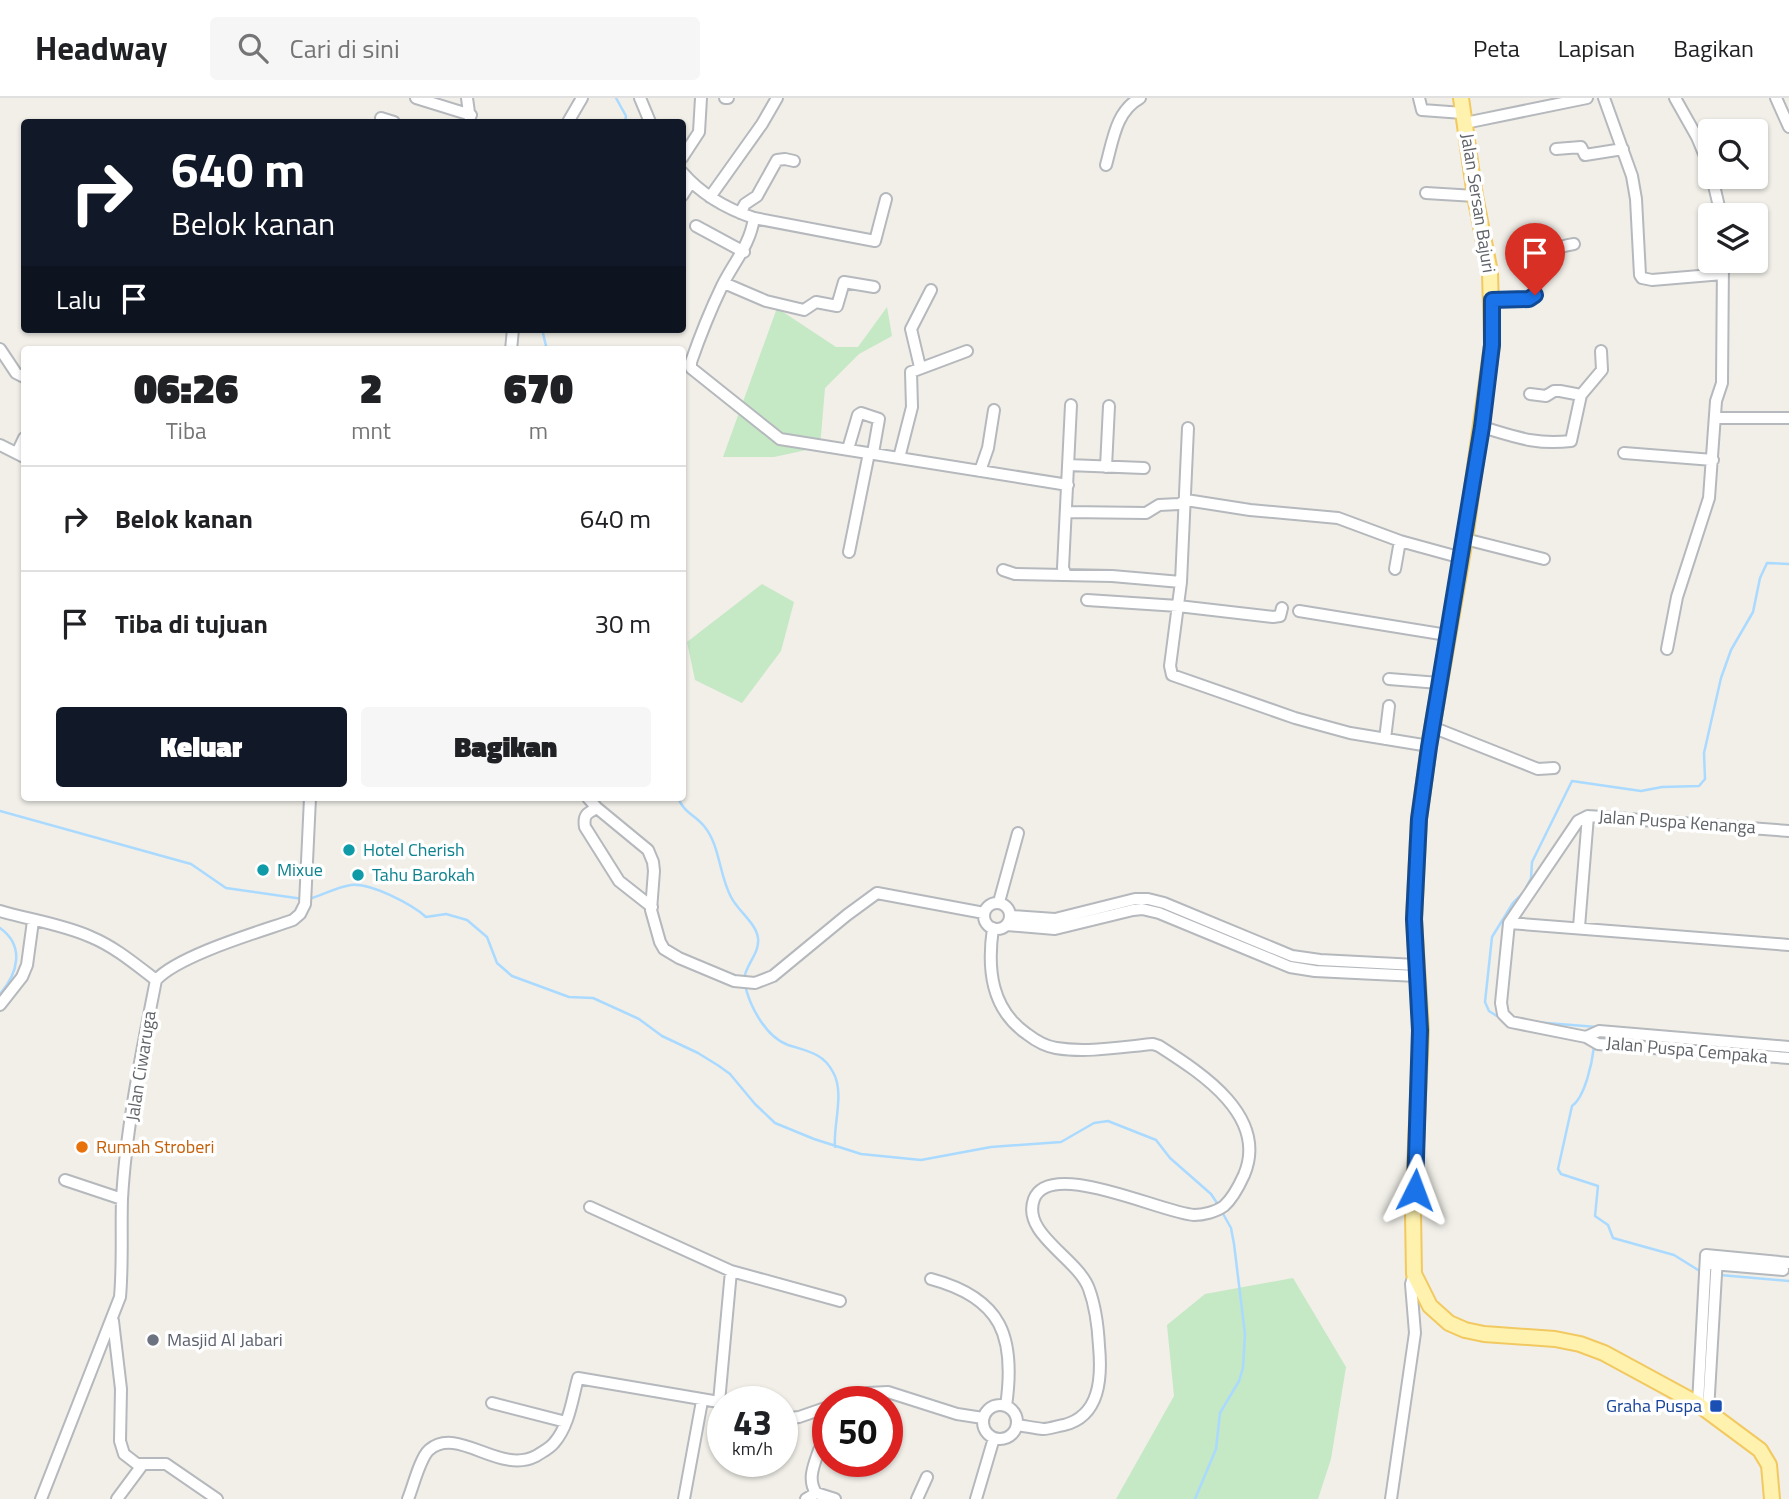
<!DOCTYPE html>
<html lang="id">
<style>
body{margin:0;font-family:"Titillium Web",sans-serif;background:#f6f6f6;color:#202124;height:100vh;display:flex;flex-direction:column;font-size:26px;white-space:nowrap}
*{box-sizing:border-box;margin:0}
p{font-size:23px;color:#757577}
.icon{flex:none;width:38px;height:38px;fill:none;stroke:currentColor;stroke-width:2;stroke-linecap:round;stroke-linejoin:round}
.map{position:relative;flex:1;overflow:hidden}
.details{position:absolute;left:21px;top:248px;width:665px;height:455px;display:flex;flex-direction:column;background:#fff;border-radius:7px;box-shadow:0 2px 5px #0004}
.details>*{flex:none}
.guide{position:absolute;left:21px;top:21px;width:665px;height:214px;border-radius:7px;box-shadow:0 2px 5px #0004;background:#111827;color:#fff;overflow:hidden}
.controls{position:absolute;left:1698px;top:21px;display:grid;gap:14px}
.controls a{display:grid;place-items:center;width:70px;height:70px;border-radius:7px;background:#fff;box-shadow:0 2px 5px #0004;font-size:35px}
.speed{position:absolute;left:707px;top:1288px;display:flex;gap:14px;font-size:35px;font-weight:700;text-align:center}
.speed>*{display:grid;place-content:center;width:91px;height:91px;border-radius:50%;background:#fff;box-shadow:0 2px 5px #0004;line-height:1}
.speed small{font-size:18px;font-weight:400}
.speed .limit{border:10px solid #d22;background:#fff;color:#111}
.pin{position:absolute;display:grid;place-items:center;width:60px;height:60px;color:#fff;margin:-72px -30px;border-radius:50% 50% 50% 0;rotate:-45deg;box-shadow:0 0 7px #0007}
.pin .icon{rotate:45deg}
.me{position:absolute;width:77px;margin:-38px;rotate:3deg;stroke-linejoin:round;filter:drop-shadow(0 0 5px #0008)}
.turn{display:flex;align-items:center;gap:24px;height:147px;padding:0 35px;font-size:32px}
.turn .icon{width:91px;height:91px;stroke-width:2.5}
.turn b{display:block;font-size:49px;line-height:60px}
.then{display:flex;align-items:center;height:66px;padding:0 35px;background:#0003;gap:14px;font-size:26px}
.eta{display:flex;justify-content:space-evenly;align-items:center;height:119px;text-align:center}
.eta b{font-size:42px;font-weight:800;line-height:49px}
.primary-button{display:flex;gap:14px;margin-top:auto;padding:14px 35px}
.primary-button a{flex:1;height:80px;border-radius:7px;background:#111827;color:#fff;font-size:28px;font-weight:800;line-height:80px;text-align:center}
.primary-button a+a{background:#f6f6f6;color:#202124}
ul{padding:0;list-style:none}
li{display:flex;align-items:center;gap:21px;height:105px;padding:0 35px;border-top:2px solid #e0e0e0}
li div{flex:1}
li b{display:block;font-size:26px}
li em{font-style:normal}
header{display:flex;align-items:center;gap:42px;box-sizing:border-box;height:98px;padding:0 35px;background:#fff;border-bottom:2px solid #e0e0e0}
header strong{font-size:33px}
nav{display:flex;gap:38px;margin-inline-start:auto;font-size:24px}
.search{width:490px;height:63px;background:#f6f6f6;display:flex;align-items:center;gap:18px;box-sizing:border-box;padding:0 24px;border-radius:7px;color:#757577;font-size:26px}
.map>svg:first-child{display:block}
.green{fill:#c5e8c5}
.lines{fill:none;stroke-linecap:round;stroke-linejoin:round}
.stream{stroke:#aadaff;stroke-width:2.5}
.minor-casing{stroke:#b5b8bc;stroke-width:14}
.major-casing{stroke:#f2c960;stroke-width:18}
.minor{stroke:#fff;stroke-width:10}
.major{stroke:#fff2af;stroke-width:14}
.route-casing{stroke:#114b97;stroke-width:18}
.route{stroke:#1a73e8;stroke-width:12}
.culture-dot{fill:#0f9aa8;stroke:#fff;stroke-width:2.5}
.food-dot{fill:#e8710a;stroke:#fff;stroke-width:2.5}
.worship-dot{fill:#6b7280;stroke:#fff;stroke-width:2.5}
.transit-dot{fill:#1a4fb4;stroke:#fff;stroke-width:2.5}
.labels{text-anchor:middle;stroke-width:7;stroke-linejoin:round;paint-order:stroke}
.street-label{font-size:18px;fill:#5f6368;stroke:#fff}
.culture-label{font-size:18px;fill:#0d838f;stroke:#fff;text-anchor:start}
.food-label{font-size:18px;fill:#c56008;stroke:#fff;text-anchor:start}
.worship-label{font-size:18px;fill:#5b616d;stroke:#fff;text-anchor:start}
.transit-label{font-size:18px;fill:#164399;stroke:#fff;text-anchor:end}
</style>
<header>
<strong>Headway</strong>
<div class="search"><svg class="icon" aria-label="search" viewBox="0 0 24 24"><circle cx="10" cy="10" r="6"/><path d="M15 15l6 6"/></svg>Cari di sini</div>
<nav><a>Peta</a><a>Lapisan</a><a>Bagikan</a></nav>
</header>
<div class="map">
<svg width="1789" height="1401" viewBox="0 0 1789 1401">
<rect width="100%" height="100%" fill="#f1efe8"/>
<!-- green -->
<path class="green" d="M887,209L892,238L859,256L825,290L820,349L774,359H723L777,210L836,249H858Z
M762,486L794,504L781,553L742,605L695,582L687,544Z
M1293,1180L1346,1269L1331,1361L1318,1401H1116L1174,1298L1167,1227L1205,1196Z"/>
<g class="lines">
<!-- stream -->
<path class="stream" d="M616,0L626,18L625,24
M542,231L547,252
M678,700C685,716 694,716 704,728C720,747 719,777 731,799C738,813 756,825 758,840C760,855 746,866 744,881
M0,713L191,766L226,790L303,801
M309,801C323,797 337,789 351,787C370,784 413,807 426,819L446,816L467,822L487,839L497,865L512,878L569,899L593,900L639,921L662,938L698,955L719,968L730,976L755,1006L775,1025L814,1041L861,1056L921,1062L991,1049L1061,1044L1094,1025L1108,1023L1156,1042L1170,1060L1211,1096L1219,1108
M0,830C25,848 18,875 0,896
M745,887C750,909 766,939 788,947C807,953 823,955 833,974C845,995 833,1026 835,1049
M1500,920L1489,913L1485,904L1492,839L1513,805L1524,794L1531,780L1532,764L1572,683L1641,693L1662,689L1699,688L1705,681L1704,655L1721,580L1731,552L1753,514L1760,480L1767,465L1789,466
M1534,924L1597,929
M1761,941L1789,944
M1594,949C1592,965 1585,999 1572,1008L1558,1071L1561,1076L1598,1088L1595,1118L1608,1127L1613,1140L1674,1157L1703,1175
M1720,1177L1789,1183
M1195,1401L1216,1351L1220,1315L1239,1283L1243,1270L1245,1236L1234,1146L1231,1130L1222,1114"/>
<!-- minor casing -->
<g class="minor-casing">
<path id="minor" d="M416,0L471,17
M467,0L470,22
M640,0L650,24
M725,0H728
M1419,0L1422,12L1463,15
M1604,0L1632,78L1636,101L1640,177L1642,180L1652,182L1723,176
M1675,0L1697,39L1710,70
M1776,0L1789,29
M381,20L394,24
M568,24L582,0
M1465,25L1587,0
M1556,51L1581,49L1585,57L1623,51
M682,60L699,34L701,0
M1106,67C1113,42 1116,13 1140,0
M682,74C701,96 727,111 754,120C750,147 734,164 722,188C710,213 700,238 691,264V270L780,341L1068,387
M1712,79L1721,117
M1426,95L1475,98
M682,98L691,84
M710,99L762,26L777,0
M740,115L745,106L757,98L777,62L785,61L794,63
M754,120L875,143L886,101
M696,128L744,154
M724,185L766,203L804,212L816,204L837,208L844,184L874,189
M1492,202L1529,201L1535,196C1536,165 1541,151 1574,146
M0,251L16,275L24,279
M511,252L513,231
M920,269L911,231L931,192
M1530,296L1546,298L1554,293H1560L1581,297
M1715,320H1789
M1482,329C1516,339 1535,347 1571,343L1581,297L1602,272L1601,253
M1188,330L1181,484L1170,568L1172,577L1295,620L1350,635L1429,648
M0,347L24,359
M848,351L858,317L861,315L879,321L873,355
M17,355L24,340
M1624,355L1713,362
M899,360L912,309L911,274L967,253
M1068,367L1144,370
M1106,369L1109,308
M980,373L988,350L994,312
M1067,414L1146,415L1159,407L1179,406L1186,402L1250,412L1338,420L1400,443L1395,471
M1465,441L1544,461
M1400,443L1462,460
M849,454L869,355
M1003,472L1015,476L1112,478L1181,484
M1066,477L1063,470L1071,307
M1087,502L1178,508L1273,519L1280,518L1282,510
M1299,513L1447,537
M1667,551L1677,499L1709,400L1716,303L1722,285L1723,163
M1389,581L1439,585
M1432,629L1538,671L1554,670
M1385,641L1389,608
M588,700L597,710L648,752L653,764L654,773L651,812L660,844L664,851L679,860L734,883L755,885L773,878L847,817L877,795L984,815
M597,710C587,715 583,717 585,729L619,783L652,809
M1789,733L1588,718L1578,723L1509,825L1501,905L1503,916L1511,924L1586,939L1598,946L1789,960
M999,804L1018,735
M984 818a13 13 0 1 1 26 0a13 13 0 1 1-26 0Z
M0,813C30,822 62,826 91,839C115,849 135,866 156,882
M1011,818L1055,821L1135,801H1148L1164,805L1292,858L1320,862L1416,867
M1509,825L1789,847
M1007,827L1055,831L1133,812L1142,811L1159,815L1290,869L1315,873L1417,878
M1579,829L1588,718
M993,830C987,871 991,911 1027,936C1036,943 1044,948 1056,950C1087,955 1121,949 1153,946L1159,948C1201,975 1269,1018 1244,1077C1239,1088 1233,1100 1224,1108C1216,1114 1203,1117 1194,1117C1162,1115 1050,1060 1034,1101C1021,1136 1078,1160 1089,1191C1096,1210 1098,1229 1099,1248C1102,1280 1100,1318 1064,1327C1057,1328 1050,1331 1043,1331C1034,1330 1025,1328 1017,1327
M0,907L22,879L27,867L33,823
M1586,939L1599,933L1789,949
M65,1082L122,1101
M1712,1166L1783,1172
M731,1173L840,1203
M931,1181C1002,1200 1016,1239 1006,1308
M113,1223L121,1291L120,1343L124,1356L137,1366H166L217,1401
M844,1304L868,1295L888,1294L957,1316L983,1320
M492,1305L566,1324
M1698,1306L1706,1157L1789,1165
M983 1324a17 17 0 1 1 34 0a17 17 0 1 1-34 0Z
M1708,1313L1717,1159
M782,1321L799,1319L828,1309
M816,1395C807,1381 814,1367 819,1352
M41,1401L120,1199C123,1165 121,1134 122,1101C126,1029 142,953 156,882C179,857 259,834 293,822L300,816L305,806L310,700
M117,1401L143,1366
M408,1401C413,1389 420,1360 429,1352C458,1327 499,1377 536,1358C542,1354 549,1351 554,1345C569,1328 572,1302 578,1280L719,1304L731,1173L590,1109
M684,1401L702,1303
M806,1401L816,1395L835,1401
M917,1401L927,1379
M976,1401L994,1340
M1391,1401L1415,1235L1411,1186L1414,1176"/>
</g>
<!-- major casing -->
<g class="major-casing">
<path id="major" d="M1461,0L1475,98L1490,174L1492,247L1465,441L1429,648L1419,721L1414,821L1421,932L1413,1115L1414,1176L1430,1208L1449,1225L1465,1232L1484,1236L1555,1241L1580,1246L1604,1255L1698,1306L1760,1352L1769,1367L1772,1401"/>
</g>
<!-- minor -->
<use href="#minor" class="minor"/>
<!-- major -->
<use href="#major" class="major"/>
</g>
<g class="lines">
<!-- route casing -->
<g class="route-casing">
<path id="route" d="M1415,1092L1420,932L1414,821L1419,721L1429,649L1482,329L1492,247V202L1529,201L1535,197"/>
</g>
<!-- route -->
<use href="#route" class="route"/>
</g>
<!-- markers -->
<g class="culture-dot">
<circle cx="349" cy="752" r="7"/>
<circle cx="263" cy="772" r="7"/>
<circle cx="358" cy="777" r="7"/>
</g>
<circle class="food-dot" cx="82" cy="1049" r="7"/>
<circle class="worship-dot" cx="153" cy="1242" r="7"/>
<rect class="transit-dot" x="1709" y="1301" width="14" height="14" rx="3.5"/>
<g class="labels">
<!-- street labels -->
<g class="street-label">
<text transform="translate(1478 105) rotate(81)" y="6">Jalan Sersan Bajuri</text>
<text transform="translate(1677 724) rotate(4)" y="6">Jalan Puspa Kenanga</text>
<text transform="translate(1687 952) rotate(5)" y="6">Jalan Puspa Cempaka</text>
<text transform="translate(141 968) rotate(-81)" y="6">Jalan Ciwaruga</text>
</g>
<!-- culture labels -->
<g class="culture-label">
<text x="363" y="758">Hotel Cherish</text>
<text x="277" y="778">Mixue</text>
<text x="372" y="783">Tahu Barokah</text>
</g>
<!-- food labels -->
<g class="food-label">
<text x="96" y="1055">Rumah Stroberi</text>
</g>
<!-- worship labels -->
<g class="worship-label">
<text x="167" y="1248">Masjid Al Jabari</text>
</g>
<!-- transit labels -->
<g class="transit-label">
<text x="1702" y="1314">Graha Puspa</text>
</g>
</g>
</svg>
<div class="controls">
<a><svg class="icon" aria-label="search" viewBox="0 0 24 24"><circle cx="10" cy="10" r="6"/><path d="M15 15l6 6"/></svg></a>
<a><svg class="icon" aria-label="layers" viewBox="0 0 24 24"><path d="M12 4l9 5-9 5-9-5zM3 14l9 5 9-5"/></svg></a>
</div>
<div class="speed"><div>43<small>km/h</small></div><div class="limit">50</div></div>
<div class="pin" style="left:1535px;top:197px;background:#d93025"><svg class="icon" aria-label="arrive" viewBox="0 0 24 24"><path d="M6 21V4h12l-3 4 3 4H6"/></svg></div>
<svg class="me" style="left:1415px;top:1092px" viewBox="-20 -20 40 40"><path d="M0-17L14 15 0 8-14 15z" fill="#1a73e8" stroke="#fff" stroke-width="4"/></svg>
<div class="guide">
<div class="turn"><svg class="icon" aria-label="right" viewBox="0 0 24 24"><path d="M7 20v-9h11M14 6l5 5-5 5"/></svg><div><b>640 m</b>Belok kanan</div></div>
<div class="then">Lalu<svg class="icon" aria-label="arrive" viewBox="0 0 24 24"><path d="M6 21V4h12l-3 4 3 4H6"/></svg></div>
</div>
<section class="details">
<div class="eta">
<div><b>06:26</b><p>Tiba</p></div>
<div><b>2</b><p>mnt</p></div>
<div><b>670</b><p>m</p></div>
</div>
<ul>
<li><svg class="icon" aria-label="right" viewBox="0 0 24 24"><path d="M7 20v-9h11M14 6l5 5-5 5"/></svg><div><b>Belok kanan</b></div><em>640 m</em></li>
<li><svg class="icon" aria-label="arrive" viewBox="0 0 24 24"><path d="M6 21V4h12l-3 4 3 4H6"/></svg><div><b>Tiba di tujuan</b></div><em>30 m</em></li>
</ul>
<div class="primary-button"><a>Keluar</a><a>Bagikan</a></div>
</section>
</div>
